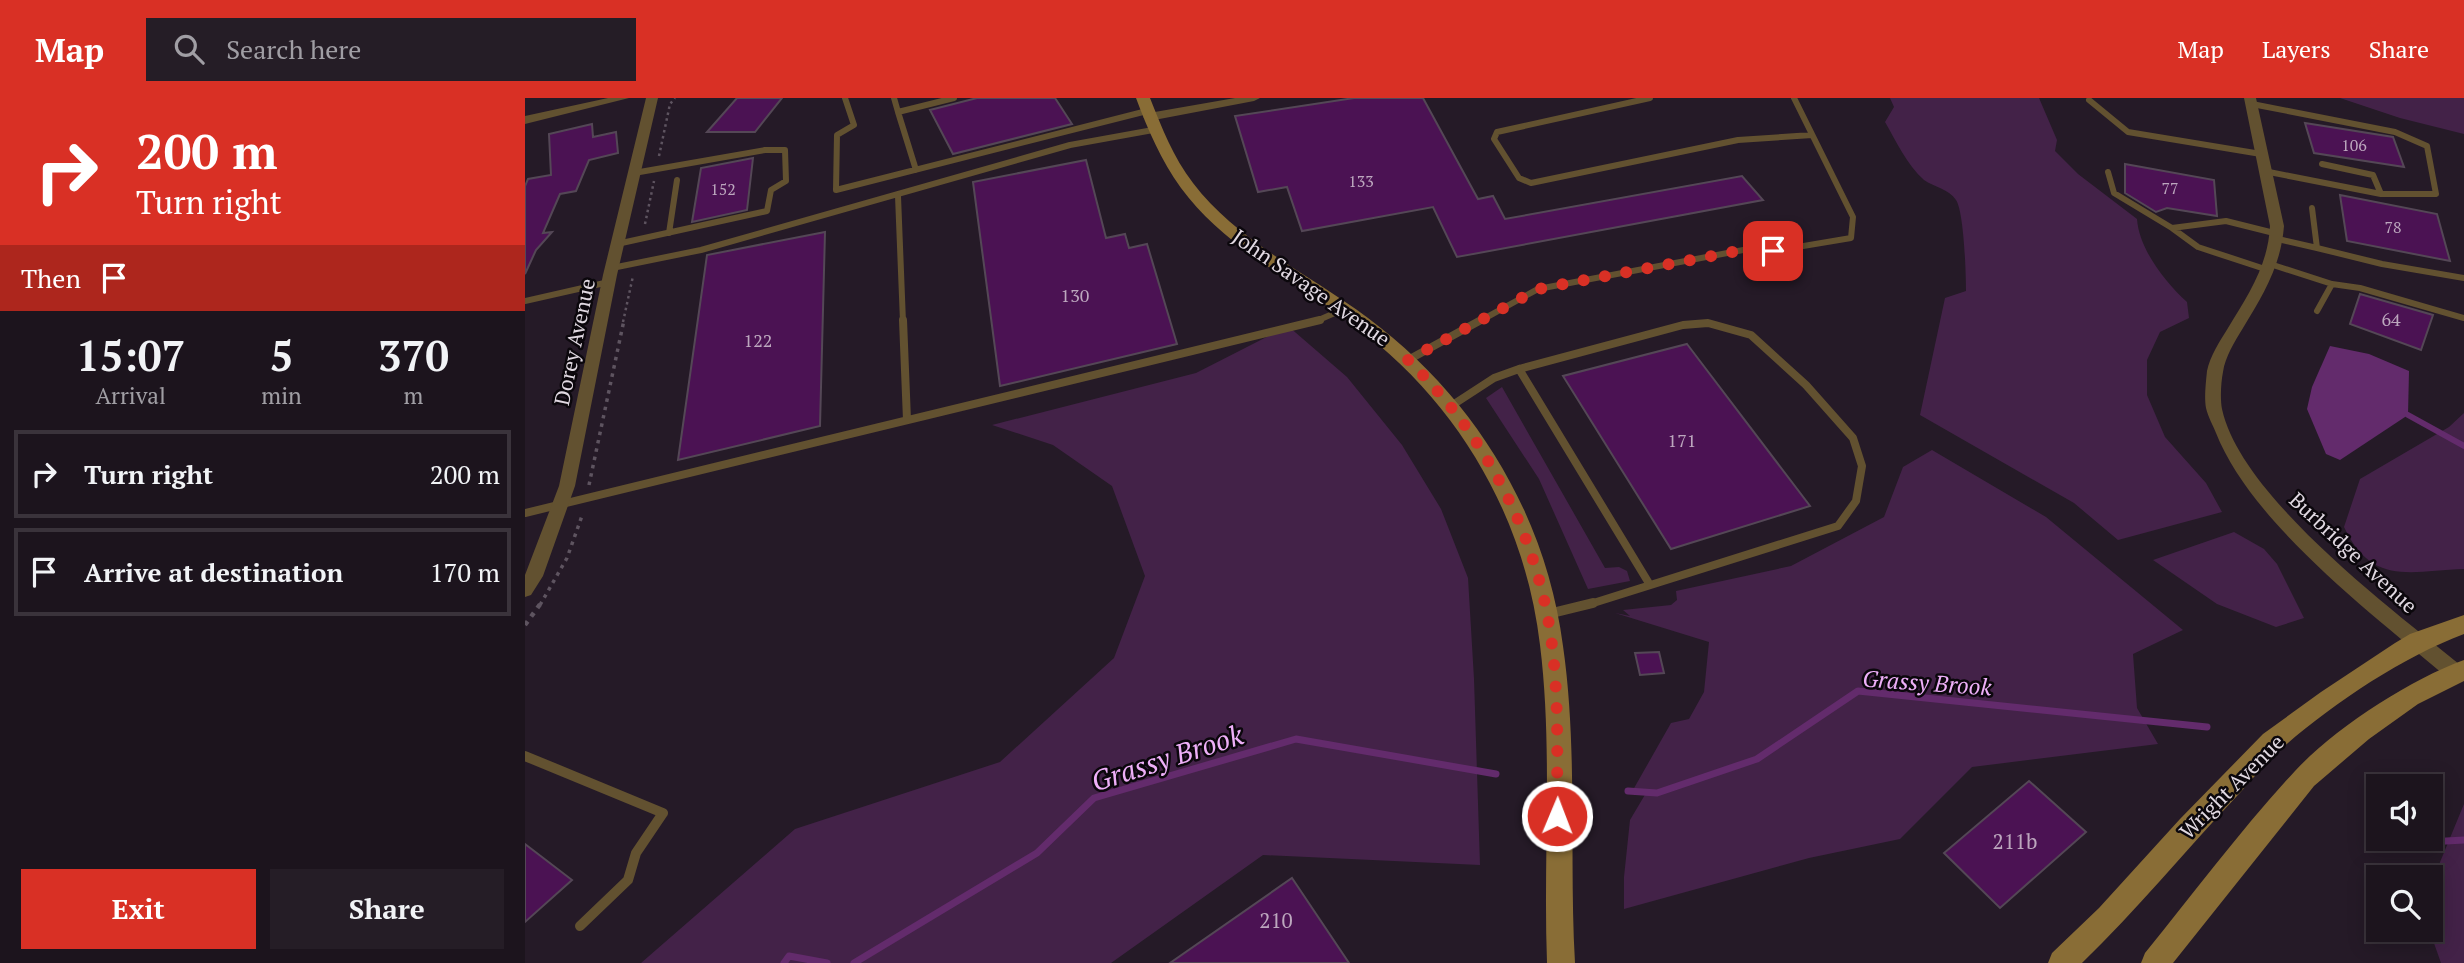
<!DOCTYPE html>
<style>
body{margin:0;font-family:"PT Serif",serif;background:#251d26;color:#f1f3f6;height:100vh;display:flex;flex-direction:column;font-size:26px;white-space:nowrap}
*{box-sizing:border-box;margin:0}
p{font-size:23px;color:#a09ea4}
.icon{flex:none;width:38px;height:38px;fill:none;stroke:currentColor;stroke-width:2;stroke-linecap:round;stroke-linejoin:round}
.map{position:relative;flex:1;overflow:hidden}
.details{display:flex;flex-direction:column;background:#1c141d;width:525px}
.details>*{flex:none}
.hud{background:#d93025;color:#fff;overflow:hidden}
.fabs{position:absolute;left:1841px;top:676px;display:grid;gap:14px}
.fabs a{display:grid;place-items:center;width:77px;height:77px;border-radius:0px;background:#1c141d;box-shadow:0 4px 18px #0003,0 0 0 2px #3a333b;font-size:35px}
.pin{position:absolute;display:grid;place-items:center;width:60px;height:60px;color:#fff;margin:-30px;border-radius:14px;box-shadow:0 4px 10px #0006}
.me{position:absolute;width:77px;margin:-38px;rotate:1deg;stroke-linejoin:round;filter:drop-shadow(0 0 5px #0008)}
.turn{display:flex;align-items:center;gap:24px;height:147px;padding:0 21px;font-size:32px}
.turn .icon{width:91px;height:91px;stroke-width:2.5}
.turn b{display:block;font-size:49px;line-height:60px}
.then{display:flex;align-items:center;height:66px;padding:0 21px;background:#0003;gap:14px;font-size:26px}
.eta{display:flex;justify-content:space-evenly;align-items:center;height:119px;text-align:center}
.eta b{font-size:42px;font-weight:700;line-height:49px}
.primary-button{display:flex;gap:14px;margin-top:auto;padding:14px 21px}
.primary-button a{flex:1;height:80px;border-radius:0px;background:#d93025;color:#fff;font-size:28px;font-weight:700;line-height:80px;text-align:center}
.primary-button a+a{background:#251d26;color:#f1f3f6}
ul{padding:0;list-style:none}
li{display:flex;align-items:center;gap:21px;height:88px;margin:0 14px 10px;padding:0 7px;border:4px solid #3a333b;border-radius:0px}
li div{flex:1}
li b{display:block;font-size:26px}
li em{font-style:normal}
header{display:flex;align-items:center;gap:42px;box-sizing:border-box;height:98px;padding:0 35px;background:#d93025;color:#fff}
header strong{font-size:33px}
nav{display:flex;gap:38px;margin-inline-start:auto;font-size:24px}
.search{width:490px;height:63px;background:#251d26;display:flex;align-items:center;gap:18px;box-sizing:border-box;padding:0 24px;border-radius:0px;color:#a09ea4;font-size:26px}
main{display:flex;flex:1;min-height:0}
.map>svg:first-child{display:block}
.green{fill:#432248}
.water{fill:#632b6c}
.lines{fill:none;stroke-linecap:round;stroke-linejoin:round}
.stream-far1{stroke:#632b6c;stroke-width:6}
.stream{stroke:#632b6c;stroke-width:7}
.building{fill:#4b1253;stroke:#544756;stroke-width:2}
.path-far2{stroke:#5e5460;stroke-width:2.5;stroke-dasharray:2.5 3.5;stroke-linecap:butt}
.path-far1{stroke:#5e5460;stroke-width:3.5;stroke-dasharray:3.5 5;stroke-linecap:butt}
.path{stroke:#5e5460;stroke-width:4.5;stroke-dasharray:4.5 6;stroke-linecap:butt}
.lane-far2{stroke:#625130;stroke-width:6}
.lane-far1{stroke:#625130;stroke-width:8}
.lane{stroke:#625130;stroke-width:10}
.street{fill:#625130;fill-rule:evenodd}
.secondary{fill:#896d36;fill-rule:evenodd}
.route{stroke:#d93025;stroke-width:12;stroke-dasharray:0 21.6}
.labels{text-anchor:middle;stroke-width:5;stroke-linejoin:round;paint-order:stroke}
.far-number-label{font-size:16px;fill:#bca7be}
.number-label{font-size:18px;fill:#bca7be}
.street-label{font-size:21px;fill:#e1d9e2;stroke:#0b070c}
.near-number-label{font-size:21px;fill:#bca7be}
.water-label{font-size:23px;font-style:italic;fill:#eeaff8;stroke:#0b070c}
.near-water-label{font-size:28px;font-style:italic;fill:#eeaff8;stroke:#0b070c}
</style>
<header>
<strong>Map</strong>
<div class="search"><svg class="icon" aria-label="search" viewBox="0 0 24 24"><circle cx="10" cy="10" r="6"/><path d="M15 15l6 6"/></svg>Search here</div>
<nav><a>Map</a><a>Layers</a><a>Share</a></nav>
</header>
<main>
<section class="details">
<div class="hud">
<div class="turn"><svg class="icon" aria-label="right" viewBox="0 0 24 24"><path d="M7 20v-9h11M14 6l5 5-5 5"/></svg><div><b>200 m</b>Turn right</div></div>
<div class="then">Then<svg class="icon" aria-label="arrive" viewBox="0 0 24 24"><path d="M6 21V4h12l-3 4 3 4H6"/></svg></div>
</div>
<div class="eta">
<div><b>15:07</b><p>Arrival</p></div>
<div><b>5</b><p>min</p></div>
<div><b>370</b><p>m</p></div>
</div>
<ul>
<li><svg class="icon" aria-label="right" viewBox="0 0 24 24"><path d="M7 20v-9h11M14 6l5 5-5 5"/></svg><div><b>Turn right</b></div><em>200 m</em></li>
<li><svg class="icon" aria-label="arrive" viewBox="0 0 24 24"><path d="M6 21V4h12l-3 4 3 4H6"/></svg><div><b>Arrive at destination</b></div><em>170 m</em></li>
</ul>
<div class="primary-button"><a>Exit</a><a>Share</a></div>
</section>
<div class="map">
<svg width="1939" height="865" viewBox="0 0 1939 865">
<rect width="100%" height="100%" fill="#251a27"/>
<!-- green -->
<path class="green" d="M1365,0H1514L1532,42L1530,53L1553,76L1612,121C1614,151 1640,184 1662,204L1664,220L1635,234L1622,262V297L1640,339L1681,385L1697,414L1593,442L1549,405L1395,317L1420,200L1441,193C1441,175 1439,114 1431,102C1424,91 1409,89 1399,82C1382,67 1371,43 1360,24L1369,9Z
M1815,0H1939V36L1875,20Z
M763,228L822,279L877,347L916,411L943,480L949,581L955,767L738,757L586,865H116L270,731L475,664L589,560L620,478L587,388L528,347L467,327L671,275Z
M977,289L1080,470L1094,469L1102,473L1105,483L1063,491L1014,381L961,300Z
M1939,315V471C1884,473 1847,488 1819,429L1835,381L1924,329Z
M1407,352L1521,419L1658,532L1608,556L1612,610L1633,646L1447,669L1375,741L1284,760L1099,811V779L1105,722L1121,695L1108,692L1146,625L1164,621L1179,594L1184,544L1090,515L1105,518L1098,512L1146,507L1152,502L1151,493L1266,468L1359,419L1378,369Z
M1709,434L1739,451L1752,466L1779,520L1751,529L1692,506L1628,462Z
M1939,706V865H1916L1904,831L1906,786Z"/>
<!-- water -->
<path class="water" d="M1805,248L1844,256L1884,273L1883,317L1815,362L1801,356L1782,311L1787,289Z"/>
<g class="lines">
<!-- stream-far1 -->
<path class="stream-far1" d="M1883,317L1939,348"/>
<!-- stream -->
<path class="stream" d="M1103,693L1132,695L1232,661L1333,593L1682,629
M1868,746L1939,742
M259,865L264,858L302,865
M329,865L512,755L569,700L771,641L971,676"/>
</g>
<!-- building -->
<path class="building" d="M212,0H257L230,34H182Z
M452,0H530L547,26L428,56L405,12Z
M829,0H898L953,101L968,98L980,121L1217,78L1238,102L932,159L908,109L777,133L762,89L733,94L710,18Z
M1780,25L1868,39L1879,69L1789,55Z
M67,26L68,39L91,34L93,55L64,62L51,93L35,96L18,135L27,134L11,152L0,176V88L3,81L26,77L24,36Z
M228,60L222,112L167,124L176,70Z
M561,62L581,140L600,136L604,150L622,146L652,246L475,288L448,84Z
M1600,66L1689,82L1692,118L1642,110L1631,114L1600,95Z
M1815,97L1912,116L1925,163L1822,143Z
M300,134L295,328L153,362L182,157Z
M1835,196L1908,217L1896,252L1825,226Z
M1162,246L1285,408L1146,451L1038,278Z
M1134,554L1139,575L1115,577L1110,555Z
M1504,683L1561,734L1475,810L1419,755Z
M0,746L47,782L0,824Z
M767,780L824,865H645Z"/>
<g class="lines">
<!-- path-far2 -->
<path class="path-far2" d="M134,58L145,6L150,0
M120,126L129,83
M98,224L108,178"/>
<!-- path-far1 -->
<path class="path-far1" d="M64,387L99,222
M15,507L42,460L58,415"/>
<!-- path -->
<path class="path" d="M0,527L16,505"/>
<!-- lane-far2 -->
<path class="lane-far2" d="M320,0L329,27L312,37L311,92L622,13
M369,0L373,14
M1125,0L972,34L969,41L994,80L1006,85L1213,42L1287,37
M1564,2L1603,34L1736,56
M1727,6L1870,34L1902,48L1911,96H1856
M391,72L373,14L429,0
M1739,73L1856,96L1848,77L1797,66
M1583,74L1589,95L1647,130L1701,123L1753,136
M373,98L378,224
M1647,130L1673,149L1743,172
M144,135L152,82
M1753,141L1792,150L1787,110
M92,146L242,113L246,92L261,83L260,52H240L109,75
M1792,150L1857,166L1939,180
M1745,166L1807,186L1792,213
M87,170L176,152L545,47L628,32
M1807,186L1835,190L1939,220
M0,203L84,184
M789,224L819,211
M953,224L1013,191L1234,149L1249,153L1326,140L1328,119L1269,0"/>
<!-- lane-far1 -->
<path class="lane-far1" d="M378,222L382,322
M883,262L956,222
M994,271L1125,487
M926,308L969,280L994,271L1158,227L1183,225L1226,237L1281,287L1328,340L1337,368L1331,403L1313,428L1062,507
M0,415L795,222"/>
<!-- lane -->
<path class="lane" d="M1023,516L1068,505
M0,658L138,715L111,755L103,782L55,828"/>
<!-- street -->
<path class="street" d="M83,0H104L0,26V18Z
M121,0H133L92,177L50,388L18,478L6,497L0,499V477L34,388L78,177Z
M710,0H735L729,3L624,23L618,19L624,15Z
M1719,0H1731L1759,128C1756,168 1738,197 1718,230C1710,243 1700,259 1698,274C1696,284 1695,301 1697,311C1716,399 1869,513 1938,569V581L1931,583L1924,581C1850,518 1727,426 1691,335C1688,327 1683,319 1681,310C1679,300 1681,283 1682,273C1685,258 1695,243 1703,230C1723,197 1743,168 1745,128Z"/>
<!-- secondary -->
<path class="secondary" d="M611,0H625C637,30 648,59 668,85C713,144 784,176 843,220C949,299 1021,416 1038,548C1053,652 1044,760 1050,865H1022C1018,760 1028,652 1015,547C1000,419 933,304 829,227C771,183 700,150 656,90C636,62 623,32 611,0Z
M1939,517V536C1877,559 1806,607 1756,651C1740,665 1727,682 1712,698C1660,753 1612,812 1557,865H1523L1527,855L1574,810L1655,721L1738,636L1796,594L1870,545L1885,536Z
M1939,562V583L1893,606L1844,641L1789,688L1648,865H1616L1620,855C1669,795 1718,729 1770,673C1810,630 1884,582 1939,562Z"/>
</g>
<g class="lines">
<!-- route -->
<path class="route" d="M1032,718C1032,660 1034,604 1027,547C1014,440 961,337 883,262L1013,191L1234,149L1248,153"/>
</g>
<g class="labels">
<!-- far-number labels -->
<g class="far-number-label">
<text x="1829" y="53">106</text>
<text x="836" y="89">133</text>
<text x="1645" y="96">77</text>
<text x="198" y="97">152</text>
<text x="1868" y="135">78</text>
</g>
<!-- number labels -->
<g class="number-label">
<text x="550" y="204">130</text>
<text x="1866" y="228">64</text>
<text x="233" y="249">122</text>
<text x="1157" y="349">171</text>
</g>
<!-- street labels -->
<g class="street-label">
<text transform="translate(786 190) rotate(35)" y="7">John Savage Avenue</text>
<text transform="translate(50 244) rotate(-78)" y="7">Dorey Avenue</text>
<text transform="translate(1828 455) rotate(43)" y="7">Burbridge Avenue</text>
<text transform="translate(1707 689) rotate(-45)" y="7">Wright Avenue</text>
</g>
<!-- near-number labels -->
<g class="near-number-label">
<text x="1490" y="751">211b</text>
<text x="751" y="830">210</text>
</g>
<!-- water labels -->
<g class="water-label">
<text transform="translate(1402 585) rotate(4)" y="8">Grassy Brook</text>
</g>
<!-- near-water labels -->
<g class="near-water-label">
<text transform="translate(642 660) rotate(-18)" y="10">Grassy Brook</text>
</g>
</g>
</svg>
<div class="fabs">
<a><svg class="icon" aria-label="sound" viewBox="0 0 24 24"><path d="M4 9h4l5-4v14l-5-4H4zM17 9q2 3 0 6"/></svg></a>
<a><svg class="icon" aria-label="search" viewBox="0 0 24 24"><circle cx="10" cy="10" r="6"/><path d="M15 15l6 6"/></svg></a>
</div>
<div class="pin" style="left:1248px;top:153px;background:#d93025"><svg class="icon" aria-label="arrive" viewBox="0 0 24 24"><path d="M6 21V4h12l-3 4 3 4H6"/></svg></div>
<svg class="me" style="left:1032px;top:718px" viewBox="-20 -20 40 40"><circle r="17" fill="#d93025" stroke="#fff" stroke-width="3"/><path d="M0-11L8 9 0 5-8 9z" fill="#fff"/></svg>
</div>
</main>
